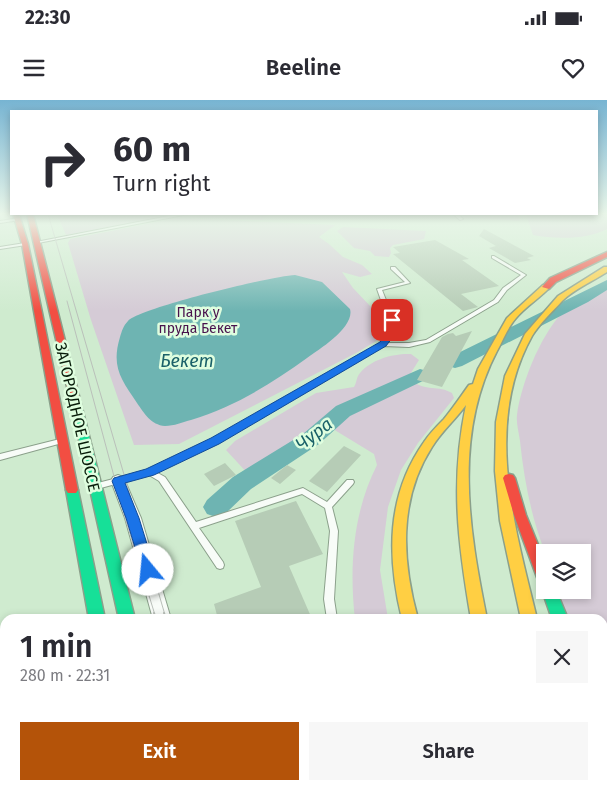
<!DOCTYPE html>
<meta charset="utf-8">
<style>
body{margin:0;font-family:"Fira Sans",sans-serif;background:#f7f7f7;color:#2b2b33;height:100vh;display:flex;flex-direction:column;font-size:19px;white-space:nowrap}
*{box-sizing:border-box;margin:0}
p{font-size:16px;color:#7c7c81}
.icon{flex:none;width:28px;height:28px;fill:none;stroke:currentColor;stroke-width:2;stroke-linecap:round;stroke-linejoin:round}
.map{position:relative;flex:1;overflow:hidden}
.details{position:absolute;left:0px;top:514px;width:608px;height:176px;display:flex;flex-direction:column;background:#fff;border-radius:15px 15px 0 0;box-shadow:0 2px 8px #0003}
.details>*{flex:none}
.guide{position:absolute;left:10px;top:10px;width:588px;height:105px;border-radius:0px;box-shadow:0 2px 8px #0003;background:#fff;color:#2b2b33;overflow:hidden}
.fabs{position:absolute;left:536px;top:444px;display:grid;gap:10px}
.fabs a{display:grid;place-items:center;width:55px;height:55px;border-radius:0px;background:#fff;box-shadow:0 2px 8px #0003;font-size:25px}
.pin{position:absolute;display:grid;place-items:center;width:42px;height:42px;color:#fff;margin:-21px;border-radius:10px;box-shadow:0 2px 8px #0006}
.me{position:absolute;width:55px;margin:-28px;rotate:343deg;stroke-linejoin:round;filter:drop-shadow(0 0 4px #0008)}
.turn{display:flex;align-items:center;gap:18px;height:105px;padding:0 20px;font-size:22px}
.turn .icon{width:65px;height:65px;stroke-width:2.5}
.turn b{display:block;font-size:35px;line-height:42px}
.round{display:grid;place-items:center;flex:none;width:52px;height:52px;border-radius:0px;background:#f7f7f7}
.headline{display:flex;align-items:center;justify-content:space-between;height:85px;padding:0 20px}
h1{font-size:30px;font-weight:600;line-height:38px}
.action{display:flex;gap:10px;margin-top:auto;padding:10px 20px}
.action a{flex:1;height:58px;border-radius:0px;background:#b45309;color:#fff;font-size:20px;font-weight:600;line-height:58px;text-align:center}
.action a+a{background:#f7f7f7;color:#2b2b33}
.status{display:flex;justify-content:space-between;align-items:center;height:35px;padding:0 25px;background:#fff;direction:ltr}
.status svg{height:14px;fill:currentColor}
header{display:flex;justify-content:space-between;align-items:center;height:65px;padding:0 20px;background:#fff;font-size:22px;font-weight:600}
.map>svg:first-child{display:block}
.green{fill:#d5cbd6}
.water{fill:#6eb4b2}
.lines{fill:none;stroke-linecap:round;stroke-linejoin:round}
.river{fill:#6eb4b2;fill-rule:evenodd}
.building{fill:#b6ccb6}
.lane-casing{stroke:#8ba08b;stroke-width:2}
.street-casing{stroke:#8ba08b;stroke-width:2}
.fast-casing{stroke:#8ba08b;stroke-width:3}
.slow-casing{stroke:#8ba08b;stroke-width:3}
.jam-casing{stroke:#8ba08b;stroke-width:3}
.lane{fill:#f8fcf8;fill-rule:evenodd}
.street{fill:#f8fcf8;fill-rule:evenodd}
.fast{fill:#16e098;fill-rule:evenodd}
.slow{fill:#ffcf43;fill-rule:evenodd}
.jam{fill:#f24e42;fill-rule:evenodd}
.tram-far1{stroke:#bac0ba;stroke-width:1}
.tram{stroke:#bac0ba;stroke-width:2}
.fast-bridge-casing{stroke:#8ba08b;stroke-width:19;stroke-linecap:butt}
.fast-bridge{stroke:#16e098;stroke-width:17}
.route{fill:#1a73e8;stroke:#114b97}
.labels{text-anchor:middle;stroke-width:5;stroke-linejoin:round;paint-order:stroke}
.far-park-label{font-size:14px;fill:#48114c;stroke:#dffedf}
.street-label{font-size:16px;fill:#081c0a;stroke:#dffedf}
.water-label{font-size:18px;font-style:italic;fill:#1a6169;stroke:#dffedf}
</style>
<div class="status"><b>22:30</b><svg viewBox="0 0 49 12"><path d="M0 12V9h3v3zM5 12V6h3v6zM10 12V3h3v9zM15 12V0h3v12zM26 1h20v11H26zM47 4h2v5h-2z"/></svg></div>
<header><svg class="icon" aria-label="menu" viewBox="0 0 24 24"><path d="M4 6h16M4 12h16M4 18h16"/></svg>Beeline<svg class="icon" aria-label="heart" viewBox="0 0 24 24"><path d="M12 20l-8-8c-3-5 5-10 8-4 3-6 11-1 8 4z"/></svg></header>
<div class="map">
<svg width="607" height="689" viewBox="0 0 607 689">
<rect width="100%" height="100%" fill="#cfebcf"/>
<!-- green -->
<path class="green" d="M57,114H173V115L66,135Z
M203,114H270L262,120L195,117Z
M460,114H518L520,121L464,117Z
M526,114H607V129C587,140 555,139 533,135Z
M177,118L335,125L319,137L329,144L343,157L362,165L372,174L360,177L342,172L353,188L372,208L383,237L358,252L179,344L134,345L91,220L68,143L70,139Z
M343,127L426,131L424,139L393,145L390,148L391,153L389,157L375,156L370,151L354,148L337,131Z
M607,180V617L602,607V519H568L558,490H582V452H545C531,417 524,379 520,341C519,333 516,323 517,315C521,284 540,237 561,214C574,200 591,190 607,180Z
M411,254L419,260L409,276L411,280C425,292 439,285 452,293L454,298L418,343L401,370L388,407L380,470L388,519H355C349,467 353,412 377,365L374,354L333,329L326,331L258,376H250L226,350L235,341L316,293L354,287C357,282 356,278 360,273C371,259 395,253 411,254Z"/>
<!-- water -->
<path class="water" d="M295,175L322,182L350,209C355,227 320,249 307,258C271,284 234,307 191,320C183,322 174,326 165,326C151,325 144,313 137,303C121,279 111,267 120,237C122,231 123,226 128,221C140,208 272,176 295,175Z"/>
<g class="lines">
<!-- river -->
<path class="river" d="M607,180V190L588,202L462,266L455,268L448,266L446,262L448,258Z
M420,269L427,271L430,275L427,279L350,316L319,344L251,389L225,414L216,417L207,414L203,407L207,400L233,377L303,334L336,306Z"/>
</g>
<!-- building -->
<path class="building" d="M484,129L534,156L527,158L531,160L515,163L489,148L496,146L479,136Z
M435,140L469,159L462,160L499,186L461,194L478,207L463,211L393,154L400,153L393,147Z
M472,231L442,287L417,280L442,237L448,234L453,233L456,236Z
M344,346L361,355L327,392L309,381Z
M225,363L236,375L214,386L204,374Z
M287,365L296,370L280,384L271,378Z
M296,401L323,454L289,466L312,519H218L214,504L261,487L235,421Z"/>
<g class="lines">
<!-- lane casing -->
<g class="lane-casing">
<path id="lane" d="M179,114H189L38,143L36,142Z
M453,114H458L463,119L460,120Z
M19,118H20V120L0,123V121Z
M25,143L27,144L26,145L0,149V147Z
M492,156H494L526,175L507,190L498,202L430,242L409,247L384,246L217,343L156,372L165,377L196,422L303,388L327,402L347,380H353L354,382L353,384L332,407L338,431L334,499L337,519H327L324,499L330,431L325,408L302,394L199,428L223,462L224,465L223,468L220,469L217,468L159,381L149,375L97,389L94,388L93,386L94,384L148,370L174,358L213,339L381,243L388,234V220L377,189L405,182L391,169V167H395L410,183L382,190L394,220V234L387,243H409L426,240L494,200L503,188L521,175L492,158Z
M60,339H62L63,341L62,343L0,360V354Z
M84,685H97L95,689H82Z"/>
</g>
<!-- street casing -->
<g class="street-casing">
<path id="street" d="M118,375L123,377L125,381L141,418L171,519H153L125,418L111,381L113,377Z
M521,685H551L553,689H523Z"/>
</g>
<!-- fast casing -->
<g class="fast-casing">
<path id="fast" d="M76,301L81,304L135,519H119L71,304Z
M72,385L76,387L78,390L105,519H89L66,390L68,387Z
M544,485L545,490H556L568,519H552L542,490Z
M137,685H157L158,689H138Z
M569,685H589L590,689H570Z"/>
</g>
<!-- slow casing -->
<g class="slow-casing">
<path id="slow" d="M604,167H607V172C593,181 574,189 562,201C553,211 539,224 532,236C483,324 515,427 537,519H521L500,421L495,371L496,322L505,276L525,234L558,196Z
M543,185L550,187C540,198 526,206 516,218C508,227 503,240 497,251C453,335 469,430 487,519H471C458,443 450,382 466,305C455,320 441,332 432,347C398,400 402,461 418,519H402C387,457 386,396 424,342C430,333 437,326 444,319C453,308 461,296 469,285L473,284L478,269L507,218Z
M602,618L607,620V647L602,645Z
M251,685H276L278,689H253Z
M355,685H391L393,689H357Z
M427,685H449L447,689H425Z"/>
</g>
<!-- jam casing -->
<g class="jam-casing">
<path id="jam" d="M13,114H19L28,144L78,390L76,393H68L66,390L22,144Z
M27,114H33L81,304L76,307L71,304Z
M607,152V157L556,182L549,189L542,187L550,178Z
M509,374L513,375L515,378L526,415L545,462V486L540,485L538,480L514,415L503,378L505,375Z"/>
</g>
<!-- lane -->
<use href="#lane" class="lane"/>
<!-- street -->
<use href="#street" class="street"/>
<!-- fast -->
<use href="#fast" class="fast"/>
<!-- slow -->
<use href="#slow" class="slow"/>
<!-- jam -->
<use href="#jam" class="jam"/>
<!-- tram-far1 -->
<path class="tram-far1" d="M48,114L165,515
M67,201L126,421L155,515"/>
<!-- tram -->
<path class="tram" d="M154,513L156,519
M164,513L166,519
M517,685L524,689
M552,685L559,689"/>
<!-- fast-bridge casing -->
<g class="fast-bridge-casing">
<path id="fast-bridge" d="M517,685L518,689"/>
</g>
<!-- fast-bridge -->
<use href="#fast-bridge" class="fast-bridge"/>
</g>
<!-- sky -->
<linearGradient id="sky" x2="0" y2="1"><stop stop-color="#77b4d2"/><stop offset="0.54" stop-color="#e9f6e9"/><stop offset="1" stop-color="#e9f6e9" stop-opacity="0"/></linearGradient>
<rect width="607" height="211" fill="url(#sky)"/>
<!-- route -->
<path class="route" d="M392,217L396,220L395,234L386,246L219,344L154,375L125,383L139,418L155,470L153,474L148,476L143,474L126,418L112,381L114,378L146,369L211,338L380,242L386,234L387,220Z"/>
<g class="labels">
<!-- far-park labels -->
<g class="far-park-label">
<text x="198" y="217">Парк у<tspan x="198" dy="16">пруда Бекет</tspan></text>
</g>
<!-- street labels -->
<g class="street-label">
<text transform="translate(78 317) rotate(77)" y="6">ЗАГОРОДНОЕ ШОССЕ</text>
</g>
<!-- water labels -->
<g class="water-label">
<text x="187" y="267">Бекет</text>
<text transform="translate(314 334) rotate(-37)" y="6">Чура</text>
</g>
</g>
</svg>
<div class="fabs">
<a><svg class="icon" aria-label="layers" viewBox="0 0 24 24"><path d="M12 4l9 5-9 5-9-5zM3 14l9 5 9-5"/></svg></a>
</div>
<div class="pin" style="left:392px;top:220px;background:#d93025"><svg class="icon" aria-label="arrive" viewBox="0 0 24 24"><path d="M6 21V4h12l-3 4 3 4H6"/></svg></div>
<svg class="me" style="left:148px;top:470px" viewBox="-20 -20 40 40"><circle r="19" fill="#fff"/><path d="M0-13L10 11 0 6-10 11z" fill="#1a73e8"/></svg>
<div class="guide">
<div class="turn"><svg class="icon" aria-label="right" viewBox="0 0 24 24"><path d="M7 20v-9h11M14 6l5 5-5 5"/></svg><div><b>60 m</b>Turn right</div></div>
</div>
<section class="details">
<div class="headline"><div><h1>1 min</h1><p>280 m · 22:31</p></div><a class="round"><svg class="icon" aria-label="close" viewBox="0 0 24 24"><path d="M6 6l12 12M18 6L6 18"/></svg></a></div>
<div class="action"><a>Exit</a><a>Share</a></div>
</section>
</div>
